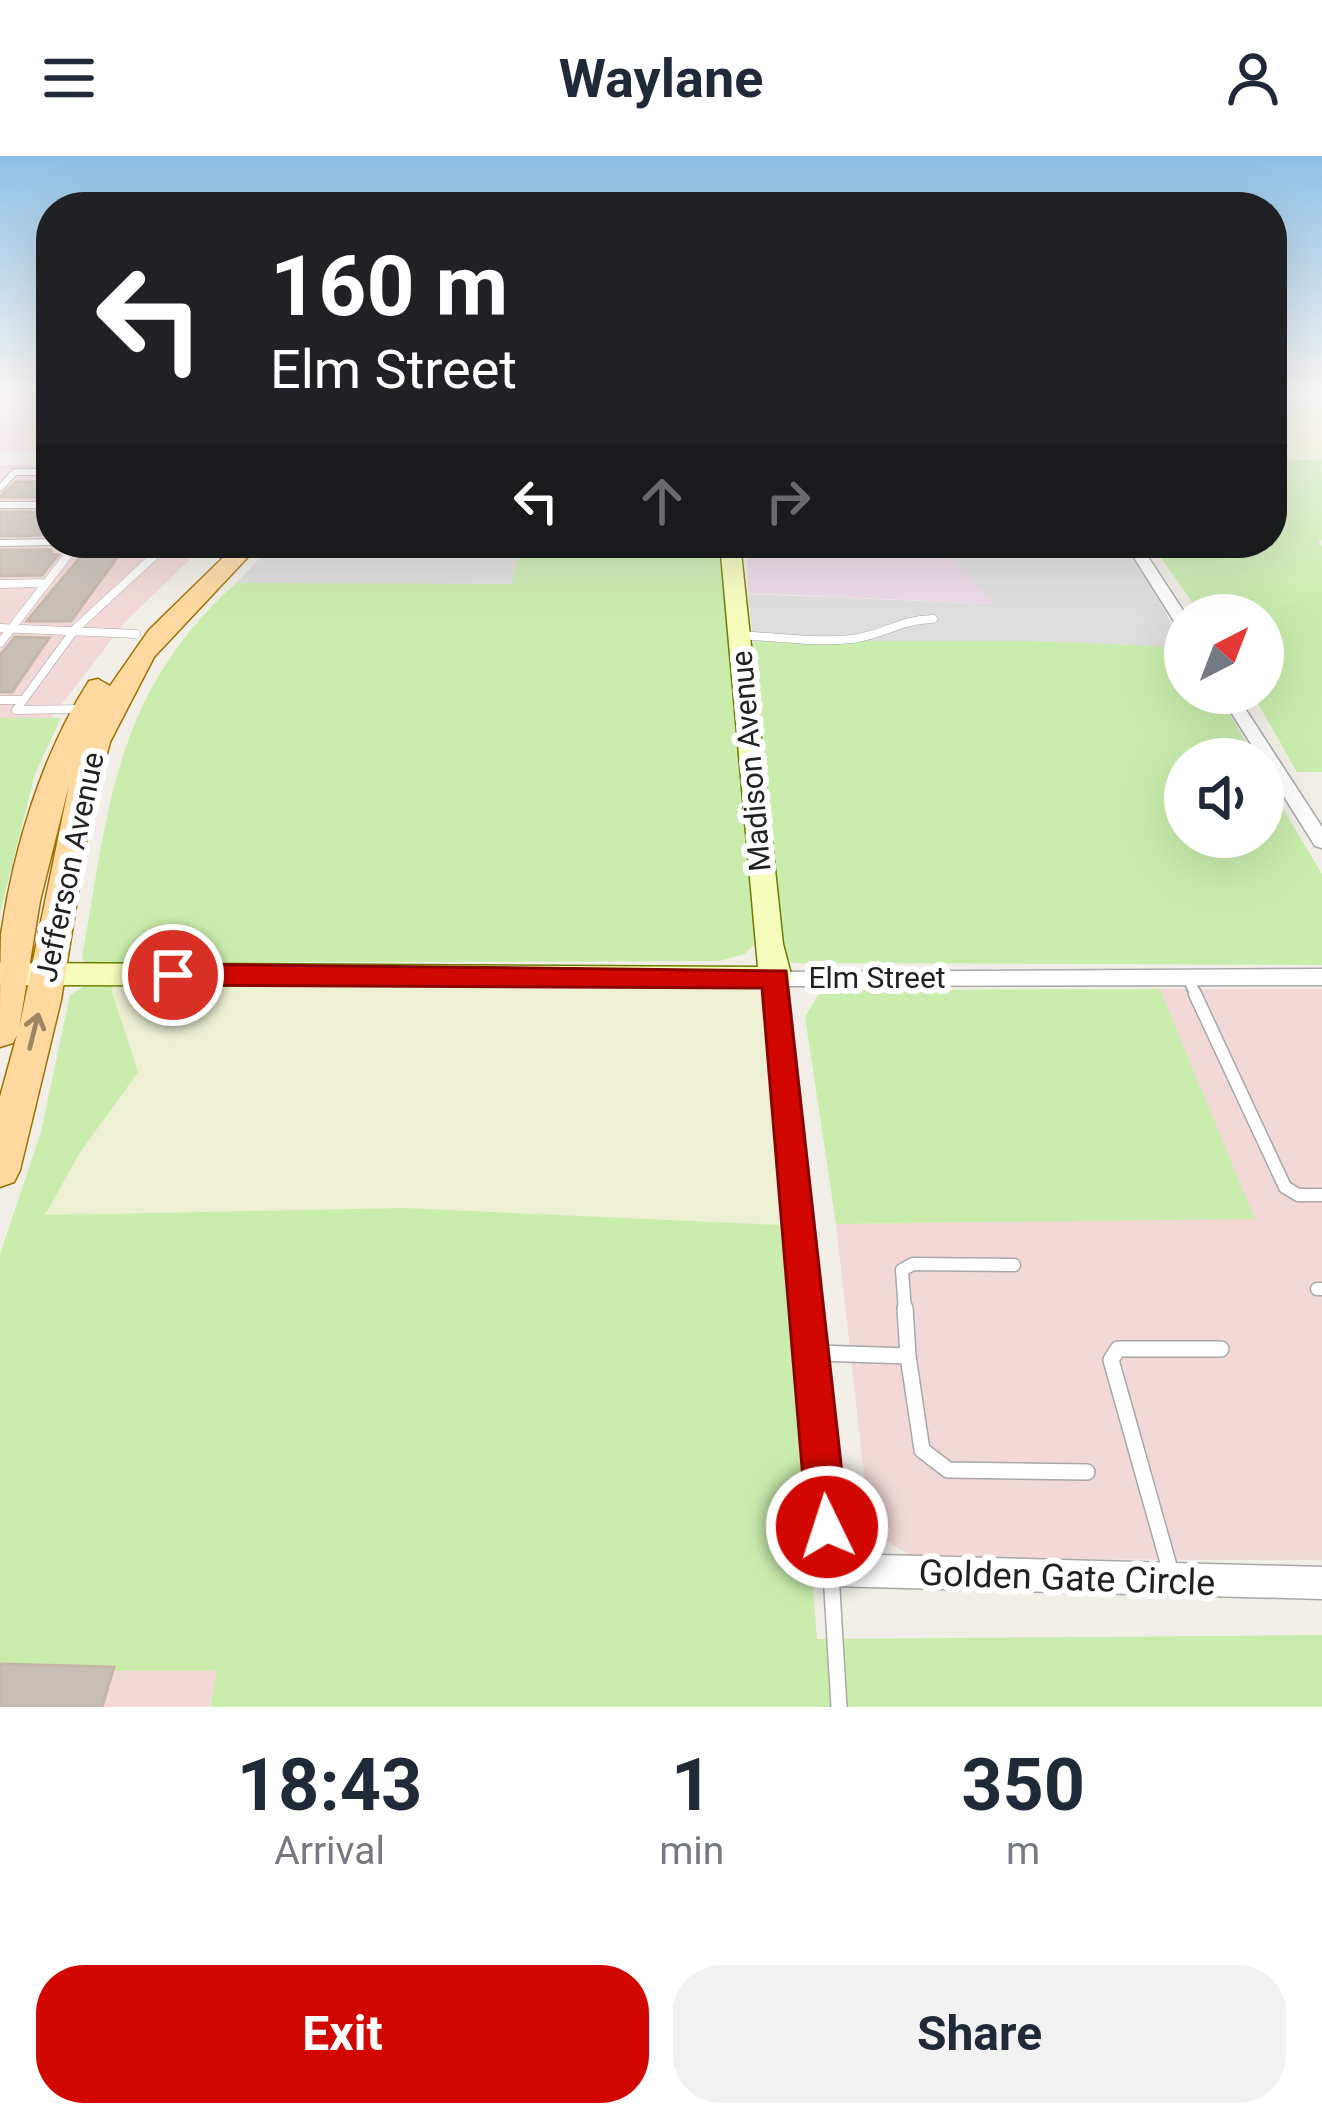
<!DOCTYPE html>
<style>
body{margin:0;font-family:Roboto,sans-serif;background:#f2f2f3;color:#1f2937;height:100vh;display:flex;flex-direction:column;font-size:45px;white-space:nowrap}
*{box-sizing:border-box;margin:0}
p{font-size:39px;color:#747a83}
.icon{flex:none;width:66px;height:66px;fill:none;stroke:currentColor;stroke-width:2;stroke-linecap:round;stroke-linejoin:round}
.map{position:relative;height:1551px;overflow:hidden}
.side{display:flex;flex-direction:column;background:#fff;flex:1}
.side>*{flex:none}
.guide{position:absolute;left:36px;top:36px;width:1251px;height:366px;border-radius:48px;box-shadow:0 12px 48px #0002;background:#202124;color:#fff;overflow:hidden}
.needle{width:78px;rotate:42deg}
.controls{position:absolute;left:1164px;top:438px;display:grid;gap:24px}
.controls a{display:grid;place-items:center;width:120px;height:120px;border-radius:50%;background:#fff;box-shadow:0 12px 48px #0002;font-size:60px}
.pin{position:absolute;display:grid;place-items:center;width:102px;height:102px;color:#fff;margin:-51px;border:6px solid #fff;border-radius:50%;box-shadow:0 3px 12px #0007}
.me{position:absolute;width:132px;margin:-66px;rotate:356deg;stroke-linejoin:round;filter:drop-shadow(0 0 9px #0008)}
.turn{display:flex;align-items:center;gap:42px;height:252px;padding:0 36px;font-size:54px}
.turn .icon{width:156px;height:156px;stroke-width:2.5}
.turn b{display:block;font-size:84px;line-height:102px}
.lanes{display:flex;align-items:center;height:114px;padding:0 36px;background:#0003;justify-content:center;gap:60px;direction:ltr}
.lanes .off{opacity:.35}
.eta{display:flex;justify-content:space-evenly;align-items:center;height:204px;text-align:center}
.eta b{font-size:72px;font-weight:700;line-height:84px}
.button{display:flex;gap:24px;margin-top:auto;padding:24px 36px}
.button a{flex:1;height:138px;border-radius:48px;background:#d20800;color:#fff;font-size:48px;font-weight:700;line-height:138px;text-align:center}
.button a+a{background:#f2f2f3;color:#1f2937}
header{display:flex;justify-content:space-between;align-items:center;height:156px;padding:0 36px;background:#fff;font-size:54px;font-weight:700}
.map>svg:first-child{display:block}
.residential{fill:#dfdede}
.commercial{fill:#f2d9d7}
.industrial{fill:#ebd9e7}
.farmland{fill:#edf0d3}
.grass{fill:#caedad}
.building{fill:#c7beb6;stroke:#c4b6a9;stroke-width:3}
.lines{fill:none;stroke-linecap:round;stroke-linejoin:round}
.lane-far4-casing{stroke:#a8a8a8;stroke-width:8}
.lane-far3-casing{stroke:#a8a8a8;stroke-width:9}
.lane-far2-casing{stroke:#a8a8a8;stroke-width:14}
.lane-far1-casing{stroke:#a8a8a8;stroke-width:15}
.lane-casing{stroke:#a8a8a8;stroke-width:18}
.street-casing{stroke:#a8a8a8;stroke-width:3}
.secondary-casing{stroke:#6c7f01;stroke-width:3}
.primary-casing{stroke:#9e7000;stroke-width:3}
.lane-far4{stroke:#fff;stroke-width:6}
.lane-far3{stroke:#fff;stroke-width:8}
.lane-far2{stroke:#fff;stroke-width:10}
.lane-far1{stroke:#fff;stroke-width:12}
.lane{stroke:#fff;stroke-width:15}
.street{fill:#fff;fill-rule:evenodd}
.secondary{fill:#f6fcbb;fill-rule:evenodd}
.primary{fill:#ffd99f;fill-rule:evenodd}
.oneway{stroke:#9b8666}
.route{fill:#d20800;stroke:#880500;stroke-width:3}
.labels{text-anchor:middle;stroke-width:12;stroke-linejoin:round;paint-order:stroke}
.street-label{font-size:30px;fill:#212121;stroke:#fff}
.near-street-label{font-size:36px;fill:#212121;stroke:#fff}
</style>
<header><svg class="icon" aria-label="menu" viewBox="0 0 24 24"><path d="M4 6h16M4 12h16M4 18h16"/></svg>Waylane<svg class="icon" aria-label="person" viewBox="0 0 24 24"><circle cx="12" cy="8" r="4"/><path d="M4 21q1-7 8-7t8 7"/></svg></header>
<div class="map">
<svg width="1322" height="1551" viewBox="0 0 1322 1551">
<rect width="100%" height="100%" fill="#f2efe8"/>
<!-- residential -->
<path class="residential" d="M280,387H521L513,429L236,427L259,403L285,392Z
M937,387H1126L1185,491L1033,485L753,486L748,438L994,448Z"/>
<!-- commercial -->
<path class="commercial" d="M0,234H51V296H0Z
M0,309H51V387H207L125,466L51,562H0Z
M1160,833H1322V1404L915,1403L879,1379L869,1362L836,1068L1254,1062Z
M0,1515H218L209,1551H0Z"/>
<!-- industrial -->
<path class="industrial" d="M756,387H937L996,448L748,437L747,398L757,393Z"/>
<!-- farmland -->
<path class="farmland" d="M1272,236H1322V304H1272Z
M113,827L744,829L761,838L763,845L779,1069L405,1052L44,1059L79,998L137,916L112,836Z"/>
<!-- grass -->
<path class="grass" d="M1272,304H1322V384L1318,385L1322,390V616H1297L1252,537H1263V459H1201L1151,387H1272Z
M521,387H719L757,786L745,798L720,805L86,807L82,802C109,651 114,537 236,427L512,428Z
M761,485H1033L1185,491V537H1218L1255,603H1185V681H1263V619L1322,718V809L792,807L781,793L748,488Z
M0,562H61L35,618L0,757Z
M113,827L112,836L138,916L79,998L45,1059L405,1052L779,1069L788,1129L817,1483L1322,1479V1551H210L217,1515H0V1098L41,976L70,839L85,830Z
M1160,833L1255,1063L836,1068L805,861L818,839L843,834Z"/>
<!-- building -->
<path class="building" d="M16,326H51V341H0Z
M0,356H51V379L0,380Z
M88,392H124L71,465H27Z
M0,394H51V398L58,399L42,419L0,420Z
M15,481L49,482L12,536H0V499Z
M0,1508L114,1511L102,1551H0Z"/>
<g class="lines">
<!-- lane-far4 casing -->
<g class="lane-far4-casing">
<path id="lane-far4" d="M0,332L15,316H51
M0,349H51
M0,387L51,386
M187,387L223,391
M73,393L77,387
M162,393L168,387"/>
</g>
<!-- lane-far3 casing -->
<g class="lane-far3-casing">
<path id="lane-far3" d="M212,390L223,391
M0,428L46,427
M0,472L136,478
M739,479C776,481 816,487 852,483C885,479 898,464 933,463
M0,487L75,390
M0,544H23
M84,553L16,554L76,472L165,390"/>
</g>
<!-- lane-far2 casing -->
<g class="lane-far2-casing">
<path id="lane-far2" d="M1188,822L1197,841"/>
</g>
<!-- lane-far1 casing -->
<g class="lane-far1-casing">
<path id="lane-far1" d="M1195,838L1285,1031L1298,1039H1322
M1317,1133H1322
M905,1155L902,1114L913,1108L1014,1109"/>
</g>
<!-- lane casing -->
<g class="lane-casing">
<path id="lane" d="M905,1152L908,1200
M818,1197L908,1200L922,1294L948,1314L1087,1316
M831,1417L839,1551
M1171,1417L1111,1204L1118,1193H1221"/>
</g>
<!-- street casing -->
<g class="street-casing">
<path id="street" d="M1125,387H1139L1186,459L1185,475L1177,470Z
M1219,537H1235L1322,671V692L1315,690Z
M1322,813V829L788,830L828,1197L846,1398L1322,1411V1443L831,1430L819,1426L815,1414L800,1197L765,822L768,816Z"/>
</g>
<!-- secondary casing -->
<g class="secondary-casing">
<path id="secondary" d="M720,387H740L783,788L792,822L787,830L0,829V807L758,811Z"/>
</g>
<!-- primary casing -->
<g class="primary-casing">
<path id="primary" d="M238,387H261L154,501L110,586L90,662L61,844L20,1014L14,1026L0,1031V941L17,879L13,887L0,891C0,854 0,815 1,779C13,694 42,598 89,525L98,523L110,530L149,474ZM69,629L19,873L40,745Z"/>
</g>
<!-- lane-far4 -->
<use href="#lane-far4" class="lane-far4"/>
<!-- lane-far3 -->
<use href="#lane-far3" class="lane-far3"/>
<!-- lane-far2 -->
<use href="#lane-far2" class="lane-far2"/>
<!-- lane-far1 -->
<use href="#lane-far1" class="lane-far1"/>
<!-- lane -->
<use href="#lane" class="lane"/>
<!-- street -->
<use href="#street" class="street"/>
<!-- secondary -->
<use href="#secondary" class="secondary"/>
<!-- primary -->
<use href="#primary" class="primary"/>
</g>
<!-- one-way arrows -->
<defs><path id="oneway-shaft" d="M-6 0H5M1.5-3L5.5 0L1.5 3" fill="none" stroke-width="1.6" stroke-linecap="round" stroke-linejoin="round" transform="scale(3)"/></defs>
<use class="oneway" href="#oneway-shaft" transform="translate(34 875) rotate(-76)"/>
<!-- sky -->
<linearGradient id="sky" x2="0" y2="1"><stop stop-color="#8ec0e5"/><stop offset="0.52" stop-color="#f9f8f5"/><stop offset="1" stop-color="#f9f8f5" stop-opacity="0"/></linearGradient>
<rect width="1322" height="451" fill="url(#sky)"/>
<!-- route -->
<path class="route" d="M173,808L786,815L848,1371L842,1385L827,1391L813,1385L807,1371L762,832L173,829L159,819Z"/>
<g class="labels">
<!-- street labels -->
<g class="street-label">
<text transform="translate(751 605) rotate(-95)" y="10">Madison Avenue</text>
<text transform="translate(70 711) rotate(-78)" y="10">Jefferson Avenue</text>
<text x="877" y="832">Elm Street</text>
</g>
<!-- near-street labels -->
<g class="near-street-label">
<text transform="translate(1067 1421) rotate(2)" y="13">Golden Gate Circle</text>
</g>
</g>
</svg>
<div class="controls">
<a><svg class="needle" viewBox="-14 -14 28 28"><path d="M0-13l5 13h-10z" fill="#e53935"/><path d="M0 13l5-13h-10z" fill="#747a83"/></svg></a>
<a><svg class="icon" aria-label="sound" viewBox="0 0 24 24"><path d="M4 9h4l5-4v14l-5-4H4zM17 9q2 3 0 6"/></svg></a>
</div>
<div class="pin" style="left:173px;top:819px;background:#d93025"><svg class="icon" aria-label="arrive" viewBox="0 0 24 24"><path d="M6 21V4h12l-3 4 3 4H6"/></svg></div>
<svg class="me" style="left:827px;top:1371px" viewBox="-20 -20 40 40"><circle r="17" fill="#d20800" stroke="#fff" stroke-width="3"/><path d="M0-11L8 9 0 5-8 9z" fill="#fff"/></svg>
<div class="guide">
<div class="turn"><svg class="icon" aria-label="left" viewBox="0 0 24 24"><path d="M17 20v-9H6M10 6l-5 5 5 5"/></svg><div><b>160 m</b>Elm Street</div></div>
<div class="lanes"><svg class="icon" aria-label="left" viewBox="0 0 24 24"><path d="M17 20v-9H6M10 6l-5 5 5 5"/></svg><svg class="icon off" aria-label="ahead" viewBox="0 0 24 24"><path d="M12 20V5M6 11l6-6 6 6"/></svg><svg class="icon off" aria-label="right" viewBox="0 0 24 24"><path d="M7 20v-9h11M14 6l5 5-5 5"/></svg></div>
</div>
</div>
<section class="side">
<div class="eta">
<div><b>18:43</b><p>Arrival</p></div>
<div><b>1</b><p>min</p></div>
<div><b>350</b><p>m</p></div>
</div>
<div class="button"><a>Exit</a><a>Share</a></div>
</section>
